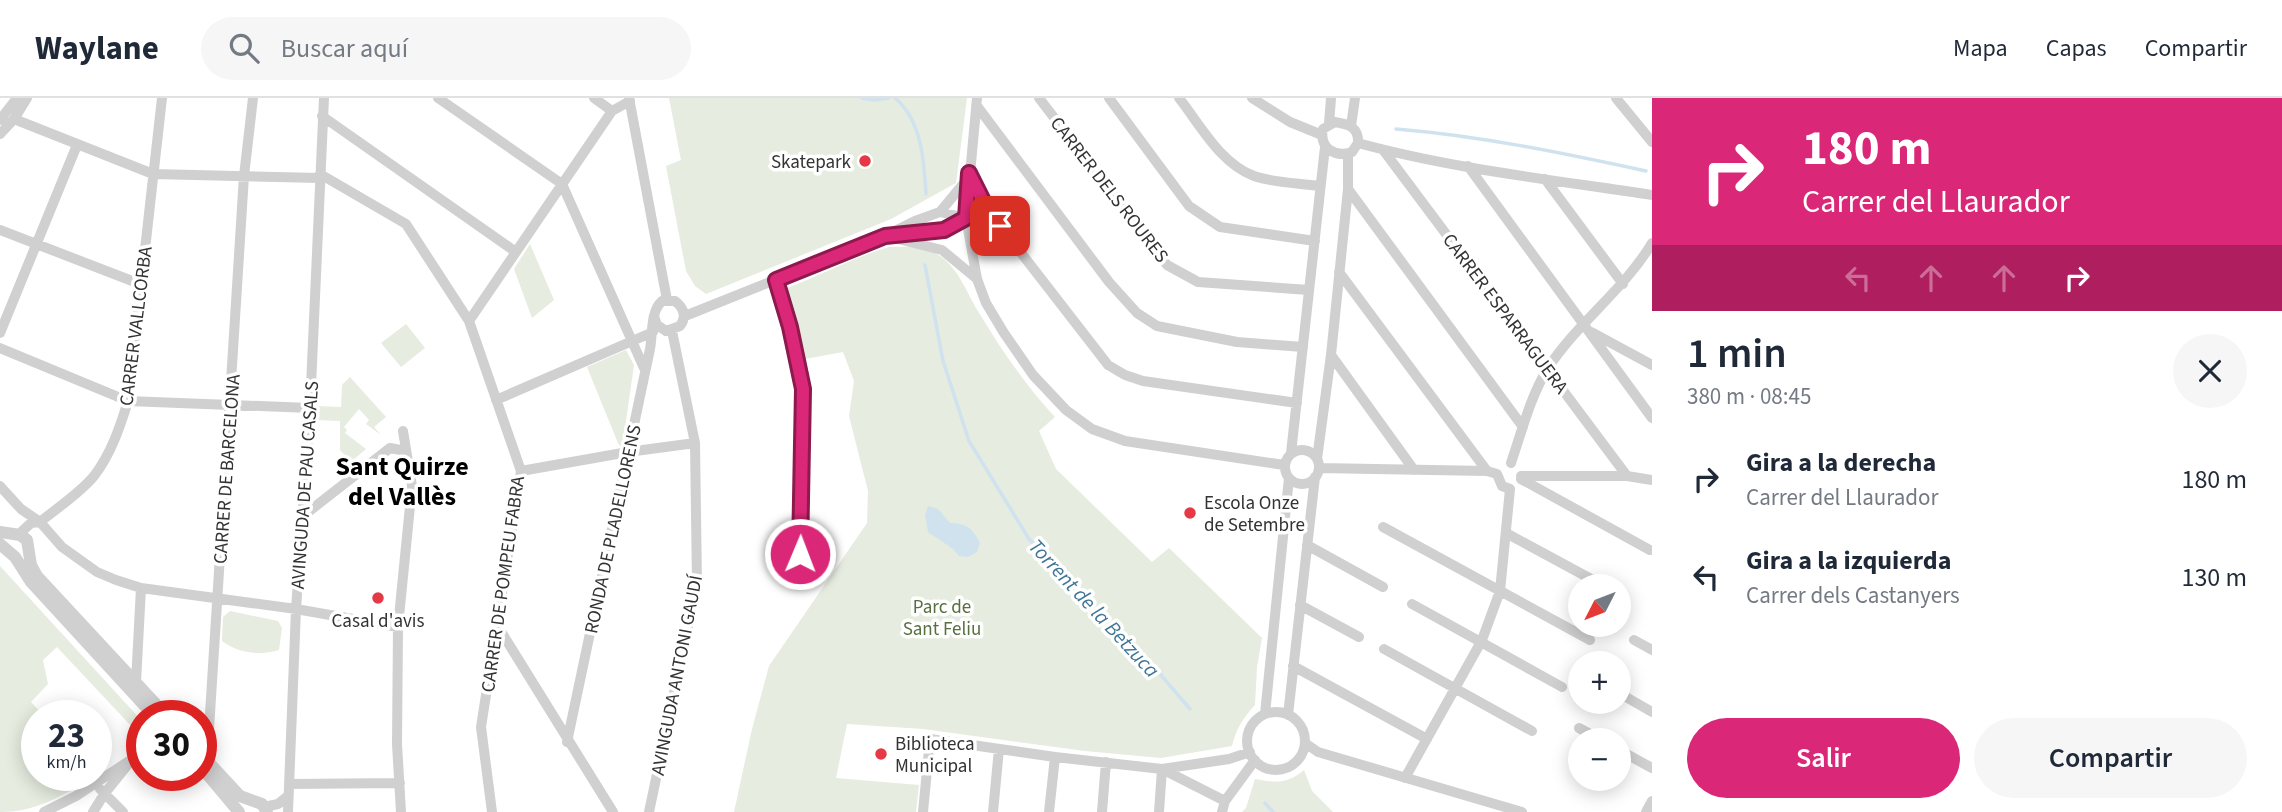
<!DOCTYPE html>
<html lang="es">
<meta charset="utf-8">
<style>
body{margin:0;font-family:"Source Sans 3",sans-serif;background:#f6f6f7;color:#1f2937;height:100vh;display:flex;flex-direction:column;font-size:26px;white-space:nowrap}
*{box-sizing:border-box;margin:0}
p{font-size:23px;color:#747a83}
.icon{flex:none;width:38px;height:38px;fill:none;stroke:currentColor;stroke-width:2;stroke-linecap:round;stroke-linejoin:round}
.map{position:relative;flex:1;overflow:hidden}
.sheet{display:flex;flex-direction:column;background:#fff;width:630px}
.sheet>*{flex:none}
.top-card{background:#db2777;color:#fff;overflow:hidden}
.needle{width:46px;rotate:228deg}
.controls{position:absolute;left:1568px;top:476px;display:grid;gap:14px}
.controls a{display:grid;place-items:center;width:63px;height:63px;border-radius:50%;background:#fff;box-shadow:0 4px 18px #0003;font-size:35px}
.speed{position:absolute;left:21px;top:602px;display:flex;gap:14px;font-size:35px;font-weight:700;text-align:center}
.speed>*{display:grid;place-content:center;width:91px;height:91px;border-radius:50%;background:#fff;box-shadow:0 4px 18px #0003;line-height:1}
.speed small{font-size:18px;font-weight:400}
.speed .limit{border:10px solid #d22;background:#fff;color:#111}
.pin{position:absolute;display:grid;place-items:center;width:60px;height:60px;color:#fff;margin:-30px;border-radius:14px;box-shadow:0 4px 10px #0006}
.me{position:absolute;width:77px;margin:-38px;rotate:1deg;stroke-linejoin:round;filter:drop-shadow(0 0 5px #0008)}
.turn{display:flex;align-items:center;gap:24px;height:147px;padding:0 35px;font-size:32px}
.turn .icon{width:91px;height:91px;stroke-width:2.5}
.turn b{display:block;font-size:49px;line-height:60px}
.lanes{display:flex;align-items:center;height:66px;padding:0 35px;background:#0003;justify-content:center;gap:35px;direction:ltr}
.lanes .off{opacity:.35}
.round{display:grid;place-items:center;flex:none;width:74px;height:74px;border-radius:37px;background:#f6f6f7}
.headline{display:flex;align-items:center;justify-content:space-between;height:119px;padding:0 35px}
h1{font-size:42px;font-weight:600;line-height:52px}
.action{display:flex;gap:14px;margin-top:auto;padding:14px 35px}
.action a{flex:1;height:80px;border-radius:42px;background:#db2777;color:#fff;font-size:28px;font-weight:600;line-height:80px;text-align:center}
.action a+a{background:#f6f6f7;color:#1f2937}
ul{padding:0;list-style:none}
li{display:flex;align-items:center;gap:21px;height:98px;padding:0 35px}
li div{flex:1}
li b{display:block;font-size:26px}
li em{font-style:normal}
header{display:flex;align-items:center;gap:42px;box-sizing:border-box;height:98px;padding:0 35px;background:#fff;border-bottom:2px solid #e0e1e3}
header strong{font-size:33px}
nav{display:flex;gap:38px;margin-inline-start:auto;font-size:24px}
.search{width:490px;height:63px;background:#f6f6f7;display:flex;align-items:center;gap:18px;box-sizing:border-box;padding:0 24px;border-radius:38px;color:#747a83;font-size:26px}
main{display:flex;flex:1;min-height:0}
.map>svg:first-child{display:block}
.green{fill:#e6ecdf}
.water{fill:#cfe2ee}
.lines{fill:none;stroke-linecap:round;stroke-linejoin:round}
.stream{stroke:#cfe2ee;stroke-width:3.5}
.minor{stroke:#d0d0d0;stroke-width:10}
.tertiary{stroke:#d0d0d0;stroke-width:12}
.route-casing{stroke:#8e194d;stroke-width:18}
.route{stroke:#db2777;stroke-width:12}
.poi-dot{fill:#e63946;stroke:#fff;stroke-width:2.5}
.labels{text-anchor:middle;stroke-width:7;stroke-linejoin:round;paint-order:stroke}
.poi-label{font-size:19px;fill:#333;stroke:#fff;text-anchor:start}
.street-label{font-size:19px;fill:#333;stroke:#fff}
.park-label{font-size:19px;fill:#56703f;stroke:#fff}
.water-label{font-size:21px;font-style:italic;fill:#3f7597;stroke:#fff}
.district-label{font-size:26px;font-weight:bold;fill:#000;stroke:#fff}
</style>
<header>
<strong>Waylane</strong>
<div class="search"><svg class="icon" aria-label="search" viewBox="0 0 24 24"><circle cx="10" cy="10" r="6"/><path d="M15 15l6 6"/></svg>Buscar aquí</div>
<nav><a>Mapa</a><a>Capas</a><a>Compartir</a></nav>
</header>
<main>
<div class="map">
<svg width="1652" height="714" viewBox="0 0 1652 714">
<rect width="100%" height="100%" fill="#fff"/>
<!-- green -->
<path class="green" d="M669,0H967L956,85L891,121L706,196L695,188L686,173L666,68L681,62Z
M530,146L554,202L532,220L514,171Z
M889,149C905,149 923,147 937,156C960,170 967,197 981,218C1002,253 1027,289 1055,319L1039,333L1056,371L1152,464L1169,450L1262,540L1257,569L1255,607C1243,620 1236,631 1232,648L1161,660L1085,653L923,631L847,626L836,680L919,687L916,714H734L752,631L769,568L867,425L868,393L849,318L854,283L843,254L805,261L787,190C822,177 854,159 889,149Z
M406,226L425,250L401,269L381,245Z
M626,252L634,267L622,351L618,345L587,269Z
M350,279L386,319L374,329L381,337L366,326L369,322L359,311L344,329L347,332L345,335L366,351L351,364L340,352V323L316,322L317,308L341,309L342,287Z
M0,468L142,623V625L132,629L57,549L43,562L48,586L31,604L44,618H37V677H96V674L99,677C65,695 40,714 0,714Z
M230,513L278,523L282,530L279,552C261,558 237,555 222,543L223,519Z
M1304,672L1312,693L1333,714H1242L1246,710L1255,681C1275,685 1288,686 1304,672Z"/>
<!-- water -->
<path class="water" d="M928,408L938,411L950,425C967,425 973,431 980,445L977,454L968,459L959,458L953,451L928,434L925,417Z"/>
<g class="lines">
<!-- stream -->
<path class="stream" d="M862,0L874,2L889,0
M895,0C922,23 924,63 926,96
M1396,31C1481,38 1563,55 1646,73
M925,167L943,263L969,343L1029,441L1105,523L1160,576L1190,611
M1265,705L1273,714"/>
<!-- minor -->
<path class="minor" d="M438,0L562,86L644,270
M594,0L612,13
M629,0L667,202
M977,0L966,120L977,181L986,205L1004,235L1033,277L1066,312L1092,331L1125,343L1284,367
M1039,0L1167,167L1198,184L1309,192
M1109,0L1189,108L1220,129L1315,143
M1179,0C1201,28 1220,65 1254,78C1274,85 1299,85 1319,88
M1252,0L1290,24L1322,37
M1616,0L1652,44
M977,8L1109,184L1137,215L1157,228L1237,244L1303,249
M322,18L516,154
M14,21L153,76L320,80
M0,22L17,0
M1335,24C1348,26 1359,29 1358,45L1352,54C1335,60 1319,50 1323,31Z
M1329,26L1331,0
M1351,28L1355,0
M0,36L14,21L27,0
M1358,45C1453,71 1554,82 1652,97
M1384,53L1627,378
M1468,68L1652,320
M320,76L406,126L469,223L521,373L481,629L492,714
M970,76L984,107L1108,267L1125,277L1143,283L1297,305
M1545,81L1623,186
M1348,91L1523,329
M940,114L969,79
M0,132L140,186
M896,136L944,132L966,120
M886,138L942,152L977,181
M1339,174L1487,373
M776,182L790,229L803,291L798,470L799,477L804,482L807,480L813,467L800,456
M685,218L885,138L915,123L940,114L966,120
M469,223L612,13L630,3
M1591,234L1652,267
M0,235L77,47
M0,250L128,303L310,310
M1331,257L1414,372
M496,302L653,234
M1285 369a17 17 0 1 1 34 0a17 17 0 1 1-34 0Z
M1291,355L1325,49
M1317,361L1331,257L1348,91V56
M1511,365C1522,333 1530,299 1548,270C1578,224 1624,192 1652,145
M1319,370L1487,373L1497,376
M521,373L628,354L695,345
M1497,376L1502,388L1510,391
M1521,378H1627L1652,382
M1521,381L1650,452
M0,388L21,411L40,424L62,449L97,474L116,482L141,490L296,511L398,529
M303,418L390,350L406,353
M1383,429L1590,542
M1506,435L1604,488
M18,437L31,425L40,424C57,410 79,396 94,378C111,356 120,329 128,303L162,0
M1307,447L1383,489
M1619,497H1620
M1412,506L1562,589
M1300,507L1359,539
M497,527L613,714
M1634,542L1652,552
M1384,551L1532,633
M1293,568L1427,641
M136,584L141,490
M1619,595L1652,614
M1247 643a29 29 0 1 1 58 0a29 29 0 1 1-58 0Z
M1265,616L1289,380
M1288,617L1315,379
M1579,630L1601,642
M567,644L650,251C653,235 650,214 662,203H675C684,210 687,219 680,228L666,233L657,227L654,218
M1305,645L1318,654L1522,714
M1619,652L1652,670
M207,663L244,78L253,0
M1405,680L1482,542L1500,493L1510,391
M289,686L400,685
M100,691L123,714
M264,709L278,706L288,698
M44,714L76,698L129,663
M93,714L105,695L142,649
M288,714L296,511L310,310L324,0
M401,714L397,646L398,529L412,388L403,333
M649,714L697,486L695,345L672,233
M923,714L930,641L1055,659L1162,671L1225,703
M993,714L999,651
M1049,714L1055,659
M1102,714L1106,664
M1159,714L1162,671L1229,661L1250,654
M1222,714L1225,703L1255,662
M1646,714L1652,703"/>
<!-- tertiary -->
<path class="tertiary" d="M0,434L20,437L27,442L31,467L37,478L167,618
M0,446L15,459L31,484L154,618
M201,656L240,698L262,706L267,714
M201,669L239,714"/>
</g>
<g class="lines">
<!-- route casing -->
<g class="route-casing">
<path id="route" d="M800,456L803,291L790,229L776,182L885,138L944,132L966,120L969,75L985,107L1000,128"/>
</g>
<!-- route -->
<use href="#route" class="route"/>
</g>
<!-- markers -->
<g class="poi-dot">
<circle cx="865" cy="63" r="7"/>
<circle cx="1190" cy="415" r="7"/>
<circle cx="378" cy="500" r="7"/>
<circle cx="881" cy="656" r="7"/>
</g>
<g class="labels">
<!-- poi labels -->
<g class="poi-label">
<text x="851" y="70" text-anchor="end">Skatepark</text>
<text x="1204" y="411">Escola Onze<tspan x="1204" dy="22">de Setembre</tspan></text>
<text x="378" y="529" text-anchor="middle">Casal d'avis</text>
<text x="895" y="652">Biblioteca<tspan x="895" dy="22">Municipal</tspan></text>
</g>
<!-- street labels -->
<g class="street-label">
<text transform="translate(1110 91) rotate(52)" y="7">CARRER DELS ROURES</text>
<text transform="translate(1506 215) rotate(53)" y="7">CARRER ESPARRAGUERA</text>
<text transform="translate(135 228) rotate(-83)" y="7">CARRER VALLCORBA</text>
<text transform="translate(226 371) rotate(-86)" y="7">CARRER DE BARCELONA</text>
<text transform="translate(304 387) rotate(-86)" y="7">AVINGUDA DE PAU CASALS</text>
<text transform="translate(612 431) rotate(-78)" y="7">RONDA DE PLADELLORENS</text>
<text transform="translate(502 486) rotate(-82)" y="7">CARRER DE POMPEU FABRA</text>
<text transform="translate(676 577) rotate(-79)" y="7">AVINGUDA ANTONI GAUDÍ</text>
</g>
<!-- park labels -->
<g class="park-label">
<text x="942" y="515">Parc de<tspan x="942" dy="22">Sant Feliu</tspan></text>
</g>
<!-- water labels -->
<g class="water-label">
<text transform="translate(1094 510) rotate(47)" y="7">Torrent de la Betzuca</text>
</g>
<!-- district labels -->
<g class="district-label">
<text x="402" y="377">Sant Quirze<tspan x="402" dy="30">del Vallès</tspan></text>
</g>
</g>
</svg>
<div class="controls">
<a><svg class="needle" viewBox="-14 -14 28 28"><path d="M0-13l5 13h-10z" fill="#e53935"/><path d="M0 13l5-13h-10z" fill="#747a83"/></svg></a>
<a>+</a>
<a>−</a>
</div>
<div class="speed"><div>23<small>km/h</small></div><div class="limit">30</div></div>
<div class="pin" style="left:1000px;top:128px;background:#d93025"><svg class="icon" aria-label="arrive" viewBox="0 0 24 24"><path d="M6 21V4h12l-3 4 3 4H6"/></svg></div>
<svg class="me" style="left:800px;top:456px" viewBox="-20 -20 40 40"><circle r="17" fill="#db2777" stroke="#fff" stroke-width="3"/><path d="M0-11L8 9 0 5-8 9z" fill="#fff"/></svg>
</div>
<section class="sheet">
<div class="top-card">
<div class="turn"><svg class="icon" aria-label="right" viewBox="0 0 24 24"><path d="M7 20v-9h11M14 6l5 5-5 5"/></svg><div><b>180 m</b>Carrer del Llaurador</div></div>
<div class="lanes"><svg class="icon off" aria-label="left" viewBox="0 0 24 24"><path d="M17 20v-9H6M10 6l-5 5 5 5"/></svg><svg class="icon off" aria-label="ahead" viewBox="0 0 24 24"><path d="M12 20V5M6 11l6-6 6 6"/></svg><svg class="icon off" aria-label="ahead" viewBox="0 0 24 24"><path d="M12 20V5M6 11l6-6 6 6"/></svg><svg class="icon" aria-label="right" viewBox="0 0 24 24"><path d="M7 20v-9h11M14 6l5 5-5 5"/></svg></div>
</div>
<div class="headline"><div><h1>1 min</h1><p>380 m · 08:45</p></div><a class="round"><svg class="icon" aria-label="close" viewBox="0 0 24 24"><path d="M6 6l12 12M18 6L6 18"/></svg></a></div>
<ul>
<li><svg class="icon" aria-label="right" viewBox="0 0 24 24"><path d="M7 20v-9h11M14 6l5 5-5 5"/></svg><div><b>Gira a la derecha</b><p>Carrer del Llaurador</p></div><em>180 m</em></li>
<li><svg class="icon" aria-label="left" viewBox="0 0 24 24"><path d="M17 20v-9H6M10 6l-5 5 5 5"/></svg><div><b>Gira a la izquierda</b><p>Carrer dels Castanyers</p></div><em>130 m</em></li>
</ul>
<div class="action"><a>Salir</a><a>Compartir</a></div>
</section>
</main>
